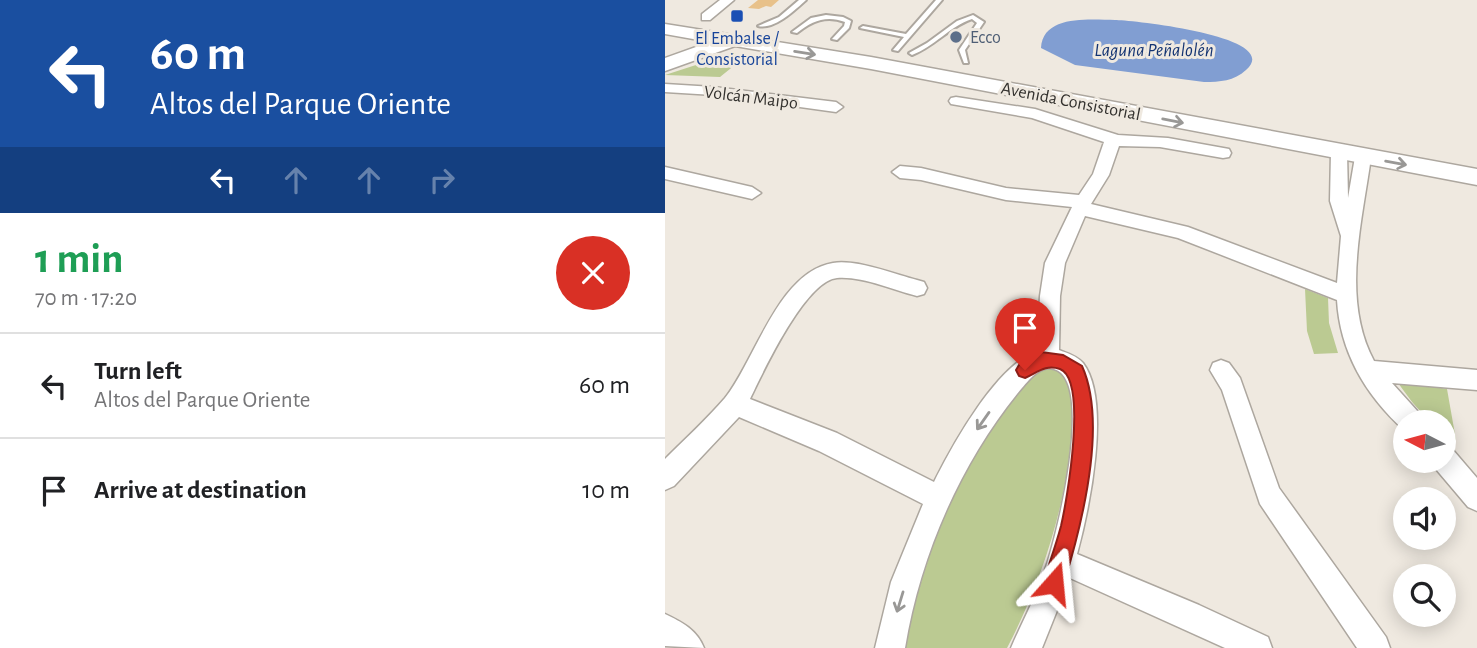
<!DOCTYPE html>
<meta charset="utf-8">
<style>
body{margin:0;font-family:"Alegreya Sans",sans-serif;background:#f6f6f6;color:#202124;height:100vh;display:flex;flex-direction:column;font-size:26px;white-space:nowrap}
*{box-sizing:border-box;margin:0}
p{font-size:23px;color:#757577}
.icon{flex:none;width:38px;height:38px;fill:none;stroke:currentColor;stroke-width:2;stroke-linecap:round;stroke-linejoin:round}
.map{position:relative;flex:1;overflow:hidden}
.sheet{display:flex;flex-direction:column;background:#fff;width:665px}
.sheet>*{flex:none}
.guide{background:#1a4fa0;color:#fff;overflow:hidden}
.needle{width:46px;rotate:276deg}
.controls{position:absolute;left:728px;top:410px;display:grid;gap:14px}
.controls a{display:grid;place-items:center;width:63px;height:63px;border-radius:50%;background:#fff;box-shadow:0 4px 18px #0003;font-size:35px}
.pin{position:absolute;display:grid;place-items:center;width:60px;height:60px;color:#fff;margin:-72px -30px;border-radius:50% 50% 50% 0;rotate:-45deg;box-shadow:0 0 7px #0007}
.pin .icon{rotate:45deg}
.me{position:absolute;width:77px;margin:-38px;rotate:18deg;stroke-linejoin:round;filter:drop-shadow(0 0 5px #0008)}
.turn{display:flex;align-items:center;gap:24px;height:147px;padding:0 35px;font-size:32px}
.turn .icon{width:91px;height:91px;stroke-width:2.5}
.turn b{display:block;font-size:49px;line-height:60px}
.lanes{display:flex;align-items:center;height:66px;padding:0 35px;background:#0003;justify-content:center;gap:35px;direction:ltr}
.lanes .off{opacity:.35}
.round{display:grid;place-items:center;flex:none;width:74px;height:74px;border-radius:37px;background:#f6f6f6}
.summary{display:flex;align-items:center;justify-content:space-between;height:119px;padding:0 35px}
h1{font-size:42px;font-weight:600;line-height:52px;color:#1e9e55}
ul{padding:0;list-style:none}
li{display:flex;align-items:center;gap:21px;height:105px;padding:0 35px;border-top:2px solid #e0e0e0}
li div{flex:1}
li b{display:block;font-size:26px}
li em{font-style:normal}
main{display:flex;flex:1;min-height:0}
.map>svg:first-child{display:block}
.green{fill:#bbca92}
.water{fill:#819ed2}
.building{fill:#e8c18a}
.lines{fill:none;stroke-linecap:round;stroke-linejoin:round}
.lane-casing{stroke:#ada79f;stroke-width:4}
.street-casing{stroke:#ada79f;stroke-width:3}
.secondary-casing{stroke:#ada79f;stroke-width:3}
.lane{fill:#fff;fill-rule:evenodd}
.street{fill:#fff;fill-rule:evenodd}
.secondary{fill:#fff;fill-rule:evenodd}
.oneway{stroke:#999896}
.route{fill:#d93025;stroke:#8d1f18;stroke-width:2}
.transit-dot{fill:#1a4fb4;stroke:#efe9e0;stroke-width:2.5}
.service-dot{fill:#5c6f8a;stroke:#efe9e0;stroke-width:2.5}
.labels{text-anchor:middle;stroke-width:6;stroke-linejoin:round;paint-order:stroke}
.far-service-label{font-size:18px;fill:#4e5e75;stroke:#efe9e0;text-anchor:start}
.far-transit-label{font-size:18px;fill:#164399;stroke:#efe9e0}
.far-street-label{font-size:18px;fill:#33312e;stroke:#efe9e0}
.far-water-label{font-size:19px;font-style:italic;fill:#143472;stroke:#efe9e0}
</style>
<main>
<section class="sheet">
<div class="guide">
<div class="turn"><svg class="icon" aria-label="left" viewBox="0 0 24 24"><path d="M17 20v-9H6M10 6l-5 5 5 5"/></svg><div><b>60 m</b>Altos del Parque Oriente</div></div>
<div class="lanes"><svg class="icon" aria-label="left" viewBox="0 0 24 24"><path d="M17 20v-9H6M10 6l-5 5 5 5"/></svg><svg class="icon off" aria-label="ahead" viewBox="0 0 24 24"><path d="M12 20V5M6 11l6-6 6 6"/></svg><svg class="icon off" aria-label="ahead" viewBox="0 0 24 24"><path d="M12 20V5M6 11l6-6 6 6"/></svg><svg class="icon off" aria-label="right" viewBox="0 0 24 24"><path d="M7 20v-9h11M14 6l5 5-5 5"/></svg></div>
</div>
<div class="summary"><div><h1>1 min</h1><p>70 m · 17:20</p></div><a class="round" style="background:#d93025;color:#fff"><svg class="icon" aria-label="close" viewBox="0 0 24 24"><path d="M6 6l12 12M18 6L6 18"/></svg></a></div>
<ul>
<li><svg class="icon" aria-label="left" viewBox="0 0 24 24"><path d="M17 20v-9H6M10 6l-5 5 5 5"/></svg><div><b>Turn left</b><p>Altos del Parque Oriente</p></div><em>60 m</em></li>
<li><svg class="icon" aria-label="arrive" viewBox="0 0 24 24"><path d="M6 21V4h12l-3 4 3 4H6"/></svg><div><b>Arrive at destination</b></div><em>10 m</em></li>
</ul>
</section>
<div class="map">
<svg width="812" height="648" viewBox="0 0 812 648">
<rect width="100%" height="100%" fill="#efe9e0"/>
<!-- green -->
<path class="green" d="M68,53L81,56L55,77L0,75Z
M640,289L663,298L664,323L673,353L649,354L642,331Z
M376,367L391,368L405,381C415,467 382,572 342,648H239C262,546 299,442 376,367Z
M730,379L782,389L791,440L779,430V422C757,422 743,395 730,379Z"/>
<!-- water -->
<path class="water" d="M450,20C465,20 620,36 581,70C569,81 555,82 539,82L410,65L376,48C378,14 426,20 450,20Z"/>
<!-- building -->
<path class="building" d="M93,0H114L106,7L101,6L94,9L83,8Z"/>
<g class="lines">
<!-- lane casing -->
<g class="lane-casing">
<path id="lane" d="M134,0H141C129,11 109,30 93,26L114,17Z
M271,0H277L233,51L228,50L239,37L195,28L198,26L241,34Z
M161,15L178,17L186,21L184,28L172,40L167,39L179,26L180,22C161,15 147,21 132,33L127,32L146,18Z
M308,15L319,22L300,50L303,63H299L294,50L312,23L307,19C285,26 269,47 247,55L244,53L262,43L292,21Z"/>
</g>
<!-- street casing -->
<g class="street-casing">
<path id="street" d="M55,0H69L45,20H37V14Z
M0,84L49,87L171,102L178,107L171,112L49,95L0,92Z
M291,97L370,109L453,135L503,138L564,149L566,153L564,157L558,158L495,147L454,146L444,175L426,204L523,227L672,283L676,236L665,201L666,152L674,147L682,152L683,198L690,157L698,152L706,157C697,223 676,300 709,361L812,370V390L727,383L755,414L759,422H740V431C701,396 675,352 672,300L513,238L420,216L400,263L395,296L394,350C402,353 412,356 418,363C447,401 424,510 412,554L534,605L603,637L607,648H560L405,578L377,648H346C357,622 371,597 380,570C391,539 431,381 389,369C374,364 361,384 352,394C294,466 255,557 240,648H210L226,582L258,504L154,451L74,417L9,486L0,490V459C20,439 42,419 60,398C90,361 113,272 168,263C191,259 229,274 252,280L259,282L262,288L259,294L252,296C228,290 197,276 172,278C140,281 98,372 85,399L172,433L269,482C288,444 331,366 372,351L375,296L380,263L407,207L341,200L256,180L235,178L227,172L235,166L256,168L341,188L414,195L428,174L439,142L367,118L286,104L284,101L286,98Z
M0,167L87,187L96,193L87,199L0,179Z
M556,360L564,363L575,378L614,488L721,637L725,648H692L595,504L557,390L545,370L548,363Z
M779,447L788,450L812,478V511L803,507L770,468L767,460H779Z
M0,614C17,622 32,630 39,648L0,646Z"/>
</g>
<!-- secondary casing -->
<g class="secondary-casing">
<path id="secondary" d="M0,24L206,57L812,169V185L206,69L70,46L0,71V58L45,42L0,34Z"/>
</g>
<!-- lane -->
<use href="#lane" class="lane"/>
<!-- street -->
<use href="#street" class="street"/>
<!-- secondary -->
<use href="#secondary" class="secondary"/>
</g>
<!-- one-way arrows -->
<defs><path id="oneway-shaft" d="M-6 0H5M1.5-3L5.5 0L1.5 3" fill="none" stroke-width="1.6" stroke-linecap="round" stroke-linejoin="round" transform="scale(1.75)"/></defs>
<g class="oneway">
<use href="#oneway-shaft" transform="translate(140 53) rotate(9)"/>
<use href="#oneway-shaft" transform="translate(508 121) rotate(11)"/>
<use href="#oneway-shaft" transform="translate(731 163) rotate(10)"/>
<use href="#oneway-shaft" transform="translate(318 421) rotate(125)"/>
<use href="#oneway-shaft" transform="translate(235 602) rotate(107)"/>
</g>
<!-- route -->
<path class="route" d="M376,352L398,355L417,366C443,424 417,524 399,583L396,590L389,594L381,590L378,583C384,564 391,545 396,526C402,500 423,380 395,369C380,364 372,373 360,378L354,376L351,370L354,365Z"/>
<!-- markers -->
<rect class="transit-dot" x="65" y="9" width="14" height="14" rx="3.5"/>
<circle class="service-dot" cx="291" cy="37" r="7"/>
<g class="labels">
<!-- far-service labels -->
<g class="far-service-label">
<text x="305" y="43">Ecco</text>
</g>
<!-- far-transit labels -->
<g class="far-transit-label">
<text x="72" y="44">El Embalse /<tspan x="72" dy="21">Consistorial</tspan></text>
</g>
<!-- far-street labels -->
<g class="far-street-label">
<text transform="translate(86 97) rotate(7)" y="6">Volcán Maipo</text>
<text transform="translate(406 101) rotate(11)" y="6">Avenida Consistorial</text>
</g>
<!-- far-water labels -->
<g class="far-water-label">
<text x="489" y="56">Laguna Peñalolén</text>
</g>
</g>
</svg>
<div class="controls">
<a><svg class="needle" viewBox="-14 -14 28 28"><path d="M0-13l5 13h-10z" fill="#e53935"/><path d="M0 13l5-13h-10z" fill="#757577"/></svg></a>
<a><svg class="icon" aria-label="sound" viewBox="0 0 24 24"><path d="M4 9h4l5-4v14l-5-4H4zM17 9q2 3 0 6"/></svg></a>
<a><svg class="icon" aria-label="search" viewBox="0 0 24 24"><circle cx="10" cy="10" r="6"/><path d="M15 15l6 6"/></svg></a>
</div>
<div class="pin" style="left:360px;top:370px;background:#d93025"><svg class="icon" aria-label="arrive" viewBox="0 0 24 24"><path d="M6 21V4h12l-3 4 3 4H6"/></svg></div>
<svg class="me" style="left:389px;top:583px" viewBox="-20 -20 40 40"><path d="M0-17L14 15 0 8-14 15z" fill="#d93025" stroke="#fff" stroke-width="4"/></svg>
</div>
</main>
